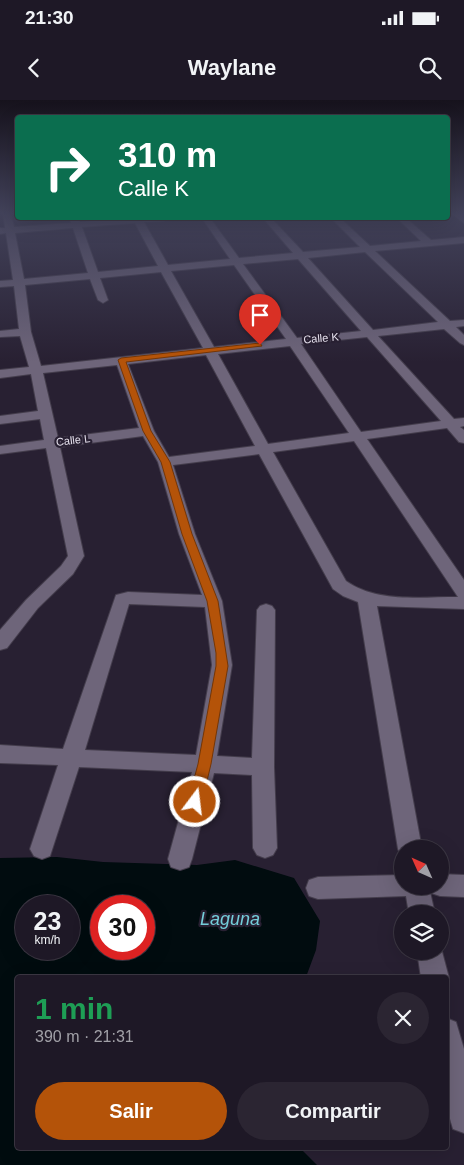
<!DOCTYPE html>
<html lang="es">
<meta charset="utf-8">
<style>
body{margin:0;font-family:Helvetica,sans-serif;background:#2b2532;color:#f1f3f6;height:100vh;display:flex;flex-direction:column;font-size:19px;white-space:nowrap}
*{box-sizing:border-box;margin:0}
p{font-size:16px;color:#a1a0a7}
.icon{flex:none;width:28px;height:28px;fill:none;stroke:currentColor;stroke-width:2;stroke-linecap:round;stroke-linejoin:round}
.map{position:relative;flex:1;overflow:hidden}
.side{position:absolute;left:15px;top:875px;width:434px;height:175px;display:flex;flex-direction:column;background:#1e1826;border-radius:5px;box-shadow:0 5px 20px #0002,0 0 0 1px #3c3743}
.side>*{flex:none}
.top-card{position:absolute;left:15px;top:15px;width:435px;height:105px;border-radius:5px;box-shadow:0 5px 20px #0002,0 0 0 1px #3c3743;background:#0b6e4f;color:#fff;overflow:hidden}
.needle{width:32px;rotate:315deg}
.controls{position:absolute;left:394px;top:740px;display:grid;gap:10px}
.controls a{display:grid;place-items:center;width:55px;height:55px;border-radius:50%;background:#1e1826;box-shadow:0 5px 20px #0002,0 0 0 1px #3c3743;font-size:25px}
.speed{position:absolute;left:15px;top:795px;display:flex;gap:10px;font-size:25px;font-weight:700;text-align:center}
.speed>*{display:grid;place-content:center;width:65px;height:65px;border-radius:50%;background:#1e1826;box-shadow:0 5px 20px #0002,0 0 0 1px #3c3743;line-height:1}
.speed small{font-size:12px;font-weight:400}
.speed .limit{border:8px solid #d22;background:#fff;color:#111}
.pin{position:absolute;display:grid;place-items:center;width:42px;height:42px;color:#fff;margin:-51px -21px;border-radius:50% 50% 50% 0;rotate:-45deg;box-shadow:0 0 5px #0007}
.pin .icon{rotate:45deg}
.me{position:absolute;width:55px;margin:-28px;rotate:15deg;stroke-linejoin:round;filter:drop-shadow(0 0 4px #0008)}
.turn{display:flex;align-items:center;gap:18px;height:105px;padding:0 20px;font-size:22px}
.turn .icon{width:65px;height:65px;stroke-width:2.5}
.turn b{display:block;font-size:35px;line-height:42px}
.round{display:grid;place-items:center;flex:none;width:52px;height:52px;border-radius:26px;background:#2b2532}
.summary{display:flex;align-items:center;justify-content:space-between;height:85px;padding:0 20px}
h1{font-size:30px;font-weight:700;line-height:38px;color:#1e9e55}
.cta{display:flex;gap:10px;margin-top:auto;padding:10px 20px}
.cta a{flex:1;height:58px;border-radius:30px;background:#b45309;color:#fff;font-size:20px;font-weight:700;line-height:58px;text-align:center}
.cta a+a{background:#2b2532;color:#f1f3f6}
.status{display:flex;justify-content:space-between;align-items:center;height:35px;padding:0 25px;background:#1e1826;direction:ltr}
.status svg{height:14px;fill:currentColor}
header{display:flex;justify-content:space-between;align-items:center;height:65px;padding:0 20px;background:#1e1826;font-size:22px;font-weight:700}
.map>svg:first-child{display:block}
.water{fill:#010c0f;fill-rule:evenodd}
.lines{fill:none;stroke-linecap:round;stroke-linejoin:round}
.street-casing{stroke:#443d4c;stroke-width:2}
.street{fill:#6e657a;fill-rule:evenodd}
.route{fill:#b45309;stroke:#753606}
.labels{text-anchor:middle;stroke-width:4.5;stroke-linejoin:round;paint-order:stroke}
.far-street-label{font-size:11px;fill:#e7e2ee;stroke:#282032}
.near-water-label{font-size:18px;font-style:italic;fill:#74ceda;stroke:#282032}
</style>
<div class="status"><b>21:30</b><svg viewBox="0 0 49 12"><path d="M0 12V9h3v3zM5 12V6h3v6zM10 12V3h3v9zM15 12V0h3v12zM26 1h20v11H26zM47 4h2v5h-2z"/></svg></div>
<header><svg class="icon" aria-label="back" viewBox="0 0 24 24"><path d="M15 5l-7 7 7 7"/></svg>Waylane<svg class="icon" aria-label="search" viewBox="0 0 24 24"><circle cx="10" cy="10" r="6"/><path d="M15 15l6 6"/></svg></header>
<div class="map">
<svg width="464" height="1065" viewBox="0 0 464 1065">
<rect width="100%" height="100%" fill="#282032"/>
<!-- water -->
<path class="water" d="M57,757L103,762L197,765L235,760L294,778L320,821L316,850L306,877L18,878V1048H300L317,1065H0V758ZM26,806H69V849H26ZM101,806H144V849H101Z"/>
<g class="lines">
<!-- street casing -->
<g class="street-casing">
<path id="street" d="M3,113H11L14,127L71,123L70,118H78L80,122L133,118H168L164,121L144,122L168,165L230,159L202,118H210L239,158L293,153L263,118H271L303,152L360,147L331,118H340L370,146L421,141L397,118H406L431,140L464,137V143L375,151L450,221L464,220V226L456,227L464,235V245L460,243L444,229L378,236L454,319L464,318V326L460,327L464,330V343L459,342L447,328L367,339L464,480V509L377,506L422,749H402V757L398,749L358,502L343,496L333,489L259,354L173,365L195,434L222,501L232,565L217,656L252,658L257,510L260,506L266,504L272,506L275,510L274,667L277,748L273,755L265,758L257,755L253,748L252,675L214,673L192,759L189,767L180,770L171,767L168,759L192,672L79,667L50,756L42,759L34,756L30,749L58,665L0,663V645L63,649L116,495L128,492L202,495L179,434L158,362L143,336L60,347L84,456L73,474L38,508L7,548L0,550V530L26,500L61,466L68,456L46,348L0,354V346L44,340L40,319L0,324V316L38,311L31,274L0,278V270L29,267L20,236L0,237V231L19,229L14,186L0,187V181L13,180L6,133L0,134V128H5ZM135,123L158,166L98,172L82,127ZM73,128L88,173L24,179L15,133ZM365,152L438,222L373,230L308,158ZM298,159L361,231L297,238L243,164ZM234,165L286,239L214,247L171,171ZM161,172L203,248L41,266L31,232L25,185L90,179L98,200L103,203L108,200L100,178ZM367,237L441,321L361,332L301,244ZM290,246L349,333L268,344L218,254ZM206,255L255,346L169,357L154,331L128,264ZM117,265L139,328L58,338L43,273ZM354,341L458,497C421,497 377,503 346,481L273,352ZM129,504L205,507L212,565L196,655L85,650Z
M451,113H460L464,116V123Z
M440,774L464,775V797L440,796L431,793L429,787L435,814H409L406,796L318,799L309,796L306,788L309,780L318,777L402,775V786H440Z
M440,844L449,878L446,883V878H421L417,851H440Z
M446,918L456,922L464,949V1033L453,1029L446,1005Z"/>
</g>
<!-- street -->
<use href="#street" class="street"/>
</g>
<!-- sky -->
<linearGradient id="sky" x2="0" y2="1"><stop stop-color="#16121c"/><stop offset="0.43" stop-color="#42425a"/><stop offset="1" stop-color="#42425a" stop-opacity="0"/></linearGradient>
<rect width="464" height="262" fill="url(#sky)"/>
<!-- route -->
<path class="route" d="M260,243L262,246L126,262L151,331L170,362L192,434L218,501L228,566L211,664L202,702L200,706H190L188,702L198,664L216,566V553L207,501L182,434L161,362L143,331L118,260L121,258Z"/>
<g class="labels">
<!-- far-street labels -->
<g class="far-street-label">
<text transform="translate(321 238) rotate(-5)" y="4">Calle K</text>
<text transform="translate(73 340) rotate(-7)" y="4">Calle L</text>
</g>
<!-- near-water labels -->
<g class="near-water-label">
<text x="230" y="825">Laguna</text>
</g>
</g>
</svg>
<div class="controls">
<a><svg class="needle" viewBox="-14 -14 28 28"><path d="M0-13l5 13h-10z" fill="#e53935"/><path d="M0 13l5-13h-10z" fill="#a1a0a7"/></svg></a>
<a><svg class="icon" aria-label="layers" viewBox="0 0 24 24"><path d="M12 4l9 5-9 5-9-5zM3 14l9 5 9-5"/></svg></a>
</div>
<div class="speed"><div>23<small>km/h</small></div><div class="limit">30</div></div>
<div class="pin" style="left:260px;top:245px;background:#d93025"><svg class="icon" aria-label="arrive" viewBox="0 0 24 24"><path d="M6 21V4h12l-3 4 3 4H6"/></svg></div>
<svg class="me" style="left:195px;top:702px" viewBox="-20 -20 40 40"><circle r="17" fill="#b45309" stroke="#fff" stroke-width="3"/><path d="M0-11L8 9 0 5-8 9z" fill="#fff"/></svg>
<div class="top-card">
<div class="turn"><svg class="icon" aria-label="right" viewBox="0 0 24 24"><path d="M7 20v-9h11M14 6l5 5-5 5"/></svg><div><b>310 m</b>Calle K</div></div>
</div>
<section class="side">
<div class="summary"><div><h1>1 min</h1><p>390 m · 21:31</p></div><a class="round"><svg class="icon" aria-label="close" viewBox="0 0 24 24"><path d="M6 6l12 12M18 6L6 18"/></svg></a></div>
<div class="cta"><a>Salir</a><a>Compartir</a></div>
</section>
</div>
